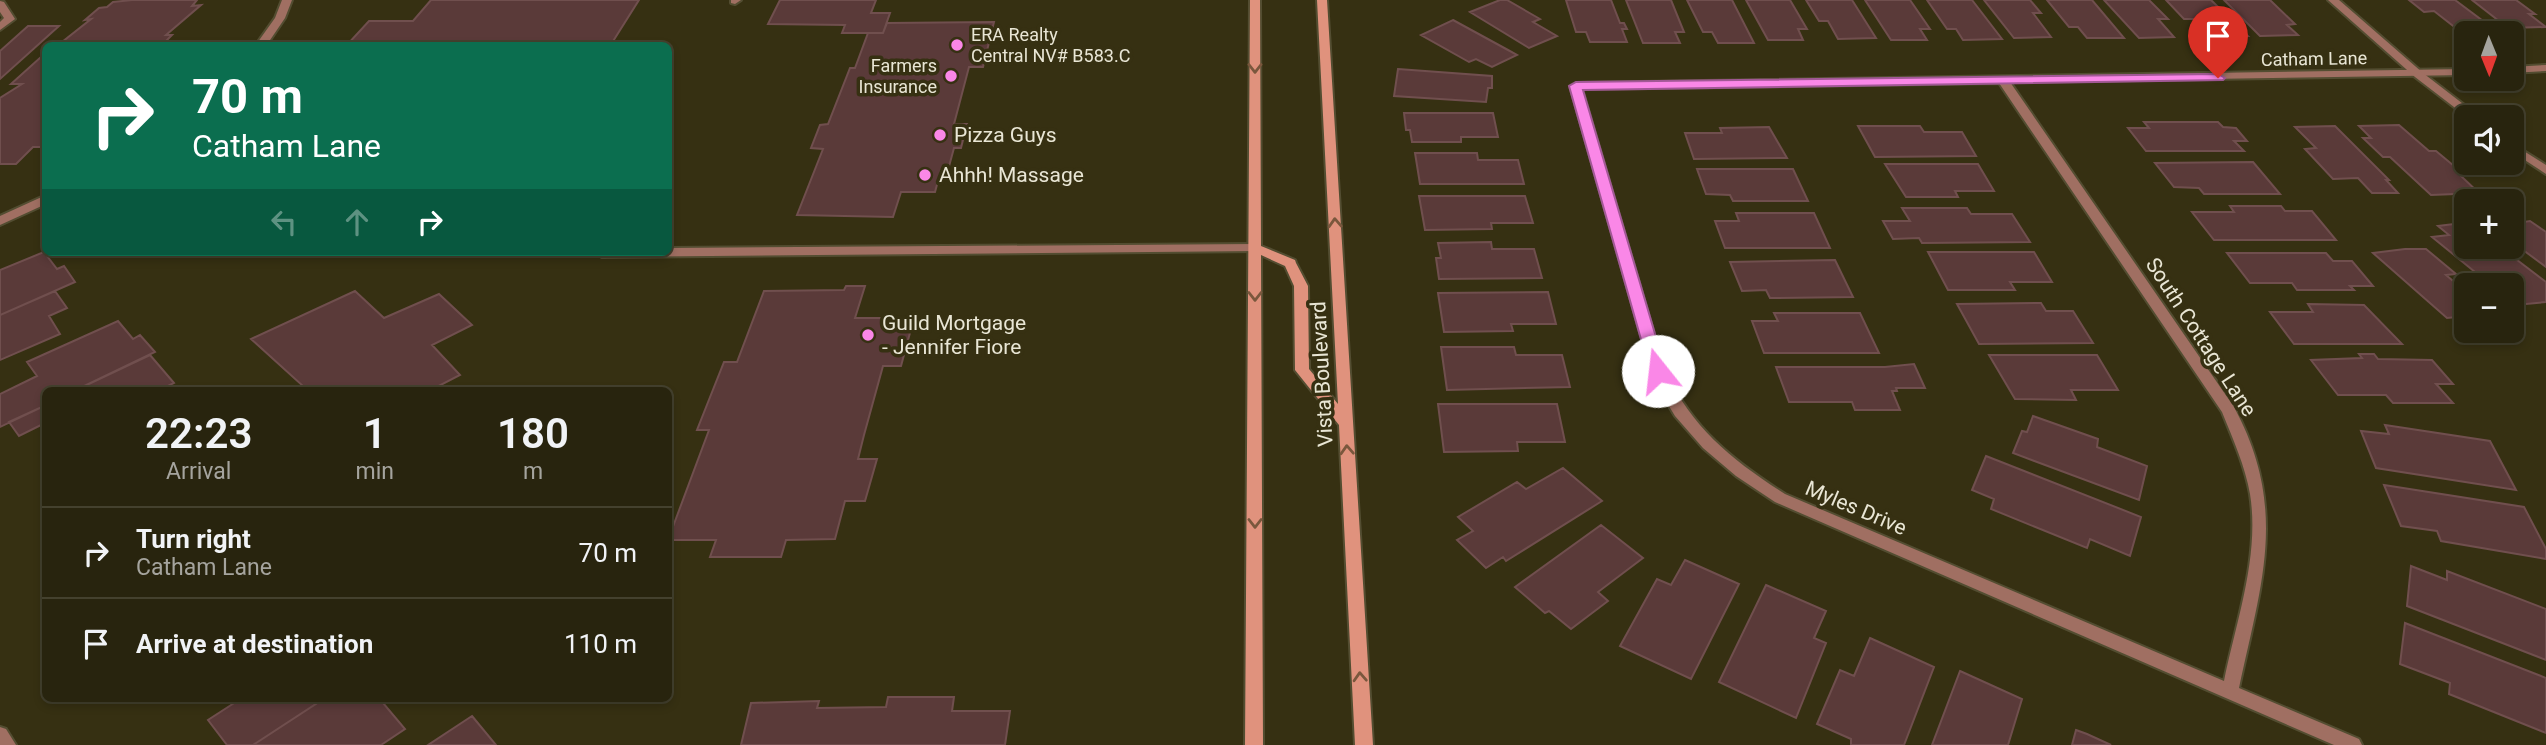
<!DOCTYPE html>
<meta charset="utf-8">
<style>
body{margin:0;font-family:Roboto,sans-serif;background:#34301c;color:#f1f3f6;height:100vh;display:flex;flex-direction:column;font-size:26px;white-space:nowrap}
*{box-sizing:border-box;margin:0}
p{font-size:23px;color:#a5a49e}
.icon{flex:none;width:38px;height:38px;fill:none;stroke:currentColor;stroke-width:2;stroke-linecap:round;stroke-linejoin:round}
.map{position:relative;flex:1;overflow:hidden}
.sheet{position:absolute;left:42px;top:387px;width:630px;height:315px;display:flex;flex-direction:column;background:#28240e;border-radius:10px;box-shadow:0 4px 10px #0003,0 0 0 2px #44412e}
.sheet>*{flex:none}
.guide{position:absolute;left:42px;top:42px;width:630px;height:214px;border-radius:10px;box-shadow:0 4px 10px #0003,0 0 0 2px #44412e;background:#0b6e4f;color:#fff;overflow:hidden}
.needle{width:46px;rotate:179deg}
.fabs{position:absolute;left:2454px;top:21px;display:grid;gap:14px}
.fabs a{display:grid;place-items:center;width:70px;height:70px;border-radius:10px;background:#28240e;box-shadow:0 4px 10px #0003,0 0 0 2px #44412e;font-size:35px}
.pin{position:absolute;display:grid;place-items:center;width:60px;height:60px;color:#fff;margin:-72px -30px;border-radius:50% 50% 50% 0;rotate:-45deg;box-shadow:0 0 7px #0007}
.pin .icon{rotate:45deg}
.me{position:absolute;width:77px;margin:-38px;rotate:344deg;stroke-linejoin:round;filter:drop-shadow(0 0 5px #0008)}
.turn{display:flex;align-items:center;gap:24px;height:147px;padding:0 35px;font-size:32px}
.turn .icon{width:91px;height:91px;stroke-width:2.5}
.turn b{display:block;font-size:49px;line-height:60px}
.lanes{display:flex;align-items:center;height:66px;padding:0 35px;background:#0003;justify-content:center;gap:35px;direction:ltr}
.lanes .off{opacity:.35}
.eta{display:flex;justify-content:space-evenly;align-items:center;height:119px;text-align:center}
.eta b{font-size:42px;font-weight:600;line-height:49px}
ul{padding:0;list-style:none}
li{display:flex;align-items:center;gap:21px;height:91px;padding:0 35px;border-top:2px solid #44412e}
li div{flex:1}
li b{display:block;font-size:26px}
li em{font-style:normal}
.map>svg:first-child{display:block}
.building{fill:#5a3a39;stroke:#704f4e;stroke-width:2}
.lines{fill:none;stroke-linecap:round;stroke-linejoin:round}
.service-casing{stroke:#534d31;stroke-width:4}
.minor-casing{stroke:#534d31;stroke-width:4}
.tertiary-casing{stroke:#534d31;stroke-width:4}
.secondary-casing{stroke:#534d31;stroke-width:4}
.service{fill:#a06f62;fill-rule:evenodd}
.minor{fill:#a06f62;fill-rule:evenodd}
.tertiary{fill:#a06f62;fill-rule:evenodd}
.secondary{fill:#e0927d;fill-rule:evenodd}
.oneway{stroke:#7a573d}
.route{fill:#fa87e7;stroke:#a25896;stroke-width:2}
.poi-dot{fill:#fa87e7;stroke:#363012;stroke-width:2.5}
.labels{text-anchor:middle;stroke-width:7;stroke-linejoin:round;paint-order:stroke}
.far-poi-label{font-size:18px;fill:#e9e6d5;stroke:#363012;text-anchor:start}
.far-street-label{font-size:18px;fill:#e9e6d5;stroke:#363012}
.poi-label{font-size:21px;fill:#e9e6d5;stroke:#363012;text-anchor:start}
.street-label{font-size:21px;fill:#e9e6d5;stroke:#363012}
</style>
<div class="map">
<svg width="2546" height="745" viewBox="0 0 2546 745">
<rect width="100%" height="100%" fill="#363012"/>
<!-- building -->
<path class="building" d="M132,0H197L192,6L201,5L166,35H172L161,46H57L91,19L85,20L99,8L107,7L113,2Z
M431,0H639L610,46H346L369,21H413Z
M780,0H876L871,13H890L883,33H842L845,25L768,24Z
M1500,0H1507L1540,19L1533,22L1557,36L1529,48L1470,12Z
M1566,0H1611L1620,23H1624L1627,29H1622L1627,42H1590L1586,32H1576Z
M1626,0H1671L1684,32H1675L1680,43H1643Z
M1687,0H1732L1754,43H1718L1712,32H1703Z
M1746,0H1790L1807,29H1798L1803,40H1768Z
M1806,0H1852L1876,38L1838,39L1828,21H1819Z
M1865,0H1910L1930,29H1920L1927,40H1891Z
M1927,0H1972L2002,39L1963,40L1956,29H1947Z
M1984,0H2030L2041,13H2033L2051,37L2014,38Z
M2047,0H2092L2124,38H2087L2078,27H2069Z
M2104,0H2149L2168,19H2158L2174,37L2139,38Z
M2166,0H2211L2248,36L2210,37L2193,19H2184Z
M2224,0H2270L2295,24L2287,25L2298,35L2260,36Z
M2409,0H2455L2491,27L2457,29L2434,11L2424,12Z
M2472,0H2516L2535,14H2529L2546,27L2508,28Z
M1453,20L1508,50L1517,55L1492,67L1476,59L1469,62L1421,35Z
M994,22L983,67H969L954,124H967L961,148H954L948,170H941L935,192H901L893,217L797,215L823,149L811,148L820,125L828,124L850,68H855L868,33H883L887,23Z
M28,26H59L0,79V51Z
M41,57H46V147H33L16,164H0V98L22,84H11Z
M1398,69L1492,76V88H1488L1486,102L1394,96Z
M1404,113H1493L1498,137H1461V142H1412L1410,130H1406Z
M2144,122H2218L2223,127L2236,128L2247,141H2234L2244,151H2146L2128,128H2149Z
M2399,125L2429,151H2436L2466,176H2461L2479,193L2431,195L2390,157H2383L2363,138H2371L2359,126Z
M1858,126H1920L1924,132H1962L1976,156L1875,157Z
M2335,126L2389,180H2386L2398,193H2372L2358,178L2333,179L2305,149L2316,148L2295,127Z
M1769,127L1787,158L1694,159L1685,133H1722L1720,128Z
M1415,153H1477L1478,160H1518L1524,184H1420Z
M2253,162L2280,194H2204L2199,188L2174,187L2155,163Z
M1885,164H1978L1994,191H1955L1958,197H1906Z
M1697,169H1793L1808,201H1733L1730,195L1706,194Z
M1419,196H1525L1533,223H1491L1492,229L1425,230Z
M2230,206H2281L2285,211H2312L2336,240H2214L2192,212H2234Z
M1902,208H1967L1971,214H2012L2030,242L1922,243L1919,238L1893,239L1883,221H1910Z
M1736,213H1814L1830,248H1725L1715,221H1739Z
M2530,221L2546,232V267L2511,241L2517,239L2511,235V224Z
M2454,224L2466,232V247H2500L2546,282V302L2526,304L2511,292V285H2491L2432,237L2449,235L2438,226Z
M1491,242L1492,249H1534L1542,278L1439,279L1436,258H1441L1438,243Z
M2405,249H2426L2456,274L2446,275L2466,292V316L2447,318L2373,253Z
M44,252L57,269L64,266L75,282L0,315V270Z
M1928,252H2034L2052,282H2010L2015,290H1948Z
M2227,253H2326L2333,261H2352L2373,286H2350L2354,290H2297L2292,283H2250Z
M1835,260L1853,297L1770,298L1766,290L1742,291L1730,262Z
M846,286H865L855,318H914L901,366H883L864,435L858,459H877L865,501H845L835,539L786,540L781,557H710L716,540H668L709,430H697L724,362H737L764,291L844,290Z
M55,291L67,308L49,316L60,334L0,360V315Z
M355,291L384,318L439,294L472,325L432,345L460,375L431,390H302L303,386L251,339Z
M1548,292L1556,324H1511L1513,331L1444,332L1438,293Z
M2041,303L2046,311H2073L2093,343L1979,344L1957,304Z
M2308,304L2364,305L2402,344H2294L2270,312H2313Z
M1774,313H1860L1879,353H1764L1752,321H1778Z
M118,321L133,339L140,335L155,352L76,390H46V405L0,427V394L37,376L27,362Z
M1441,347H1514L1516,355H1562L1570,387L1447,390Z
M2359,354H2374L2378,359L2432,360L2453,384H2436L2453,403H2393L2386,395H2338L2311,360L2362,358Z
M150,355L174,383L160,390H76Z
M1989,355H2097L2118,390H2071L2076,400L2015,399Z
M1914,364L1925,388H1896L1897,391H1892L1900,410H1855L1852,402H1789L1776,367H1885Z
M1438,404H1557L1565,442H1517L1518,451L1444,452Z
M46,405V427L43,424L19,436L9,422Z
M2033,416L2098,439L2097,447L2147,466L2139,500L2013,453L2022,431L2027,432Z
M2385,425L2490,441L2516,490L2376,468L2361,431L2389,434Z
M1986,456L2141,517L2130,556L2090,539L2087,548L1991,509L1994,499L1972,490Z
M1563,468L1602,501L1506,561L1503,557L1486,568L1457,540L1473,531L1458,517L1517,482L1526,489Z
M2384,485L2524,507L2546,549V559L2441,541L2437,531L2401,526Z
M1601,525L1643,558L1598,592L1608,601L1571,629L1549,611L1545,613L1515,587Z
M1685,560L1739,584L1691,679L1620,646L1657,579L1671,585Z
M2411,566L2447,580V571L2546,609V660L2407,606Z
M1766,585L1826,611L1814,638L1826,643L1796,718L1719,682Z
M2405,623L2546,678V733L2449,694L2450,683L2400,664Z
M1870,638L1934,667L1904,745H1851V739L1817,724L1840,670L1854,676Z
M1960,671L2022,699L2008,745H1932Z
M888,697H954L952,711H1010L1005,745H741L751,703L819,701L817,708L886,707Z
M242,698H325L253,745H227L208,720Z
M325,698H391L383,703L405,729L381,745H253Z
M472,716L496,745H428Z
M2076,730L2087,734L2111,745H2072Z"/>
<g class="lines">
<!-- service casing -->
<g class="service-casing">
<path id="service" d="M731,0H741L735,4L731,3Z
M0,1L4,2L15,19L0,30V22L4,18L0,12Z
M1255,244L1261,248L1259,251L602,257L596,253L668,252V248Z"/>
</g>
<!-- minor casing -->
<g class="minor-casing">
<path id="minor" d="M282,0H292L285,18L266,46H255L275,18Z
M2546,65V71L2511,73V67Z
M2466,69V75L2010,82L2234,407C2289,509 2261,584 2239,688L2359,739L2362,745H2334L1775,502L1736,476L1703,448L1675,416L1661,393L1651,371L1570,86L1576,83ZM1999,83L2222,412C2233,439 2245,466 2250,494C2260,556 2236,622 2224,681L1785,494C1732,460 1693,429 1665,371L1582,89Z
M46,195V204L0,225V216Z
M0,727L6,729L16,745H0Z"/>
</g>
<!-- tertiary casing -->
<g class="tertiary-casing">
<path id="tertiary" d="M2328,0H2339L2423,73L2480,117H2467L2415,77Z
M2511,143L2546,165V174L2511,151Z"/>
</g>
<!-- secondary casing -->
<g class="secondary-casing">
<path id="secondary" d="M1250,0H1260L1261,246L1295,260L1296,263L1308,286L1309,369L1338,404L1317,0H1327L1373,745H1355L1339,425L1295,370L1294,286L1285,266L1261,255L1263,745H1245Z"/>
</g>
<!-- service -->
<use href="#service" class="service"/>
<!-- minor -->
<use href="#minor" class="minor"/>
<!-- tertiary -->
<use href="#tertiary" class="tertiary"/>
<!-- secondary -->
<use href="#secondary" class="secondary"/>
</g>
<!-- one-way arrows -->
<defs><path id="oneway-chevron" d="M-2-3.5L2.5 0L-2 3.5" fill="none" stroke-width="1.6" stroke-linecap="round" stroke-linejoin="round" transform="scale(1.75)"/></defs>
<g class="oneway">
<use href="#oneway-chevron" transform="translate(1255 68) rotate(90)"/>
<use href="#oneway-chevron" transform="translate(1335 223) rotate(-93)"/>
<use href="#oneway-chevron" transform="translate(1255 296) rotate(90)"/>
<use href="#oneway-chevron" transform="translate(1347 450) rotate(-93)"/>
<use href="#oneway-chevron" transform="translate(1255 523) rotate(90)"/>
<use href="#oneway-chevron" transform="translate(1360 677) rotate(-93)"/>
</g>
<!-- route -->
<path class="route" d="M2218,74L2225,78L2223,80L1583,90L1666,371L1658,376L1650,371L1569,86L1576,82Z"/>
<!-- markers -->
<g class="poi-dot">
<circle cx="957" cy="45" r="7"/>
<circle cx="951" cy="76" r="7"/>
<circle cx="940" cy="135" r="7"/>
<circle cx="925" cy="175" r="7"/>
<circle cx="868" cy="335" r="7"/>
</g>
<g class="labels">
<!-- far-poi labels -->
<g class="far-poi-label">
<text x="971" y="41">ERA Realty<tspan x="971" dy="21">Central NV# B583.C</tspan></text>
<text x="937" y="72" text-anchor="end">Farmers<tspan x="937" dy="21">Insurance</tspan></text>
</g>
<!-- far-street labels -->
<g class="far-street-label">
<text transform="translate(2314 59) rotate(-1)" y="6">Catham Lane</text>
</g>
<!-- poi labels -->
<g class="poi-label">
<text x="954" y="142">Pizza Guys</text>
<text x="939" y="182">Ahhh! Massage</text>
<text x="882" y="330">Guild Mortgage<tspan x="882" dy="24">- Jennifer Fiore</tspan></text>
</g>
<!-- street labels -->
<g class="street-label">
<text transform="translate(2201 337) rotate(57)" y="7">South Cottage Lane</text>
<text transform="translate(1322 374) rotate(-93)" y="7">Vista Boulevard</text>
<text transform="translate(1856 508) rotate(23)" y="7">Myles Drive</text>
</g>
</g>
</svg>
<div class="fabs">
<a><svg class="needle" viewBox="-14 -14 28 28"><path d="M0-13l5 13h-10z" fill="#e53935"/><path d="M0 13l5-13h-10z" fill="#a5a49e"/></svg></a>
<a><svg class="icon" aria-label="sound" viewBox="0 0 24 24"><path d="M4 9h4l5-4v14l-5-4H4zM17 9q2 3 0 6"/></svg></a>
<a>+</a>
<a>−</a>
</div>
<div class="pin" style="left:2218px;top:78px;background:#d93025"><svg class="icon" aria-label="arrive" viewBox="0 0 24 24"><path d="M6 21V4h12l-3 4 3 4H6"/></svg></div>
<svg class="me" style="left:1658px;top:371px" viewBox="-20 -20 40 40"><circle r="19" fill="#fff"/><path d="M0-13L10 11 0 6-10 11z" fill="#fa87e7"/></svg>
<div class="guide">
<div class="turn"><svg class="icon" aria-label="right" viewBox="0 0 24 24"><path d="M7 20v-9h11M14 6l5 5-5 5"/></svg><div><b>70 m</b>Catham Lane</div></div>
<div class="lanes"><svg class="icon off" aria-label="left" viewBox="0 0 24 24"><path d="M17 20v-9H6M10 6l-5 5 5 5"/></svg><svg class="icon off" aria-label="ahead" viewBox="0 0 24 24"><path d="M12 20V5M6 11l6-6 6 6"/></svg><svg class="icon" aria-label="right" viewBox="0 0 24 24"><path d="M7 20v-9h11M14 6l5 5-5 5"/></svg></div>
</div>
<section class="sheet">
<div class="eta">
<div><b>22:23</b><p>Arrival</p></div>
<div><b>1</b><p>min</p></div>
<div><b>180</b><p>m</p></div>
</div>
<ul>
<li><svg class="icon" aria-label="right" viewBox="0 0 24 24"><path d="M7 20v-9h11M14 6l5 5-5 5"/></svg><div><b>Turn right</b><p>Catham Lane</p></div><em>70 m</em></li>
<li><svg class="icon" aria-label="arrive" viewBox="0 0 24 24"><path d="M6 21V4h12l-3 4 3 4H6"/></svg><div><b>Arrive at destination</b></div><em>110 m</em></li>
</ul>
</section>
</div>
